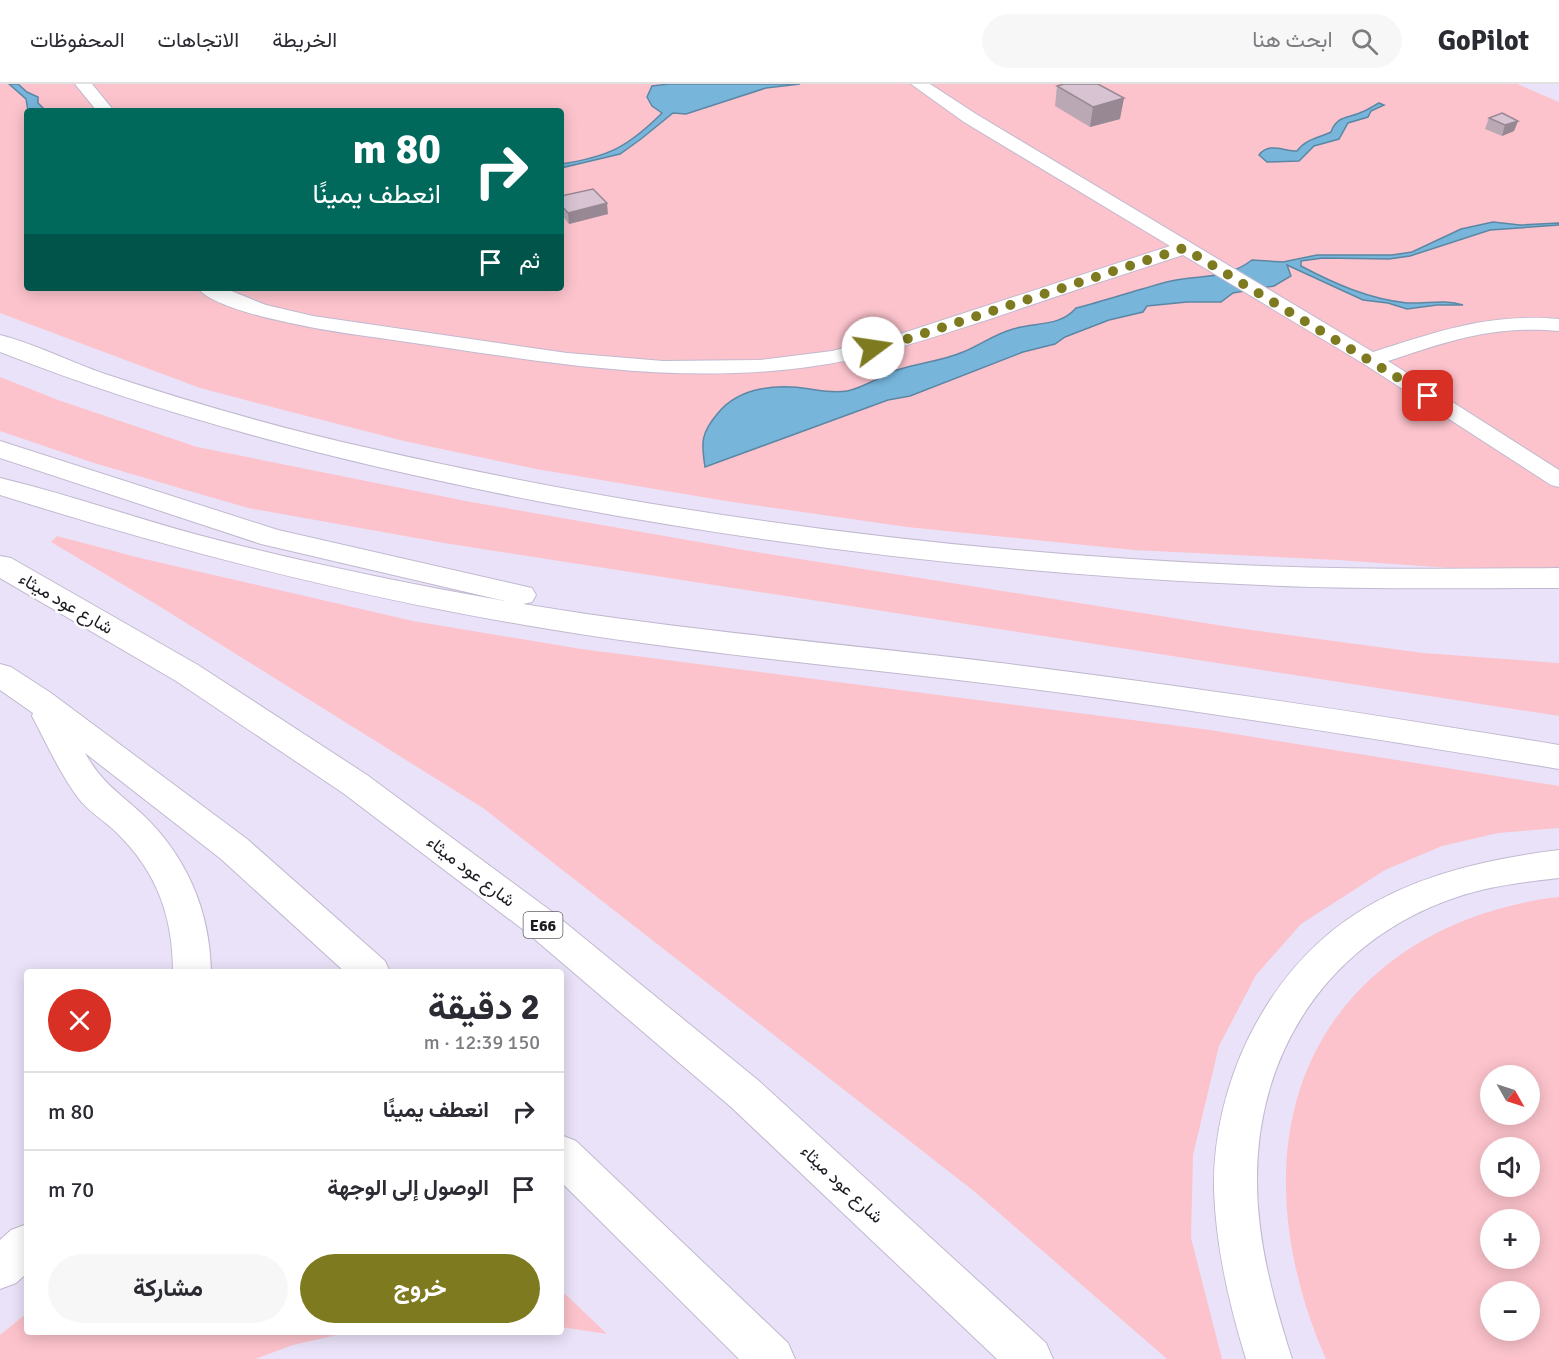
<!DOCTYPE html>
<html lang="ar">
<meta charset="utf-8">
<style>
body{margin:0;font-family:Signika,Vazirmatn,sans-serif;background:#f7f7f7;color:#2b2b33;direction:rtl;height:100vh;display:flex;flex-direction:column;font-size:22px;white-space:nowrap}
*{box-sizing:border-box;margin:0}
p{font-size:20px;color:#7c7c81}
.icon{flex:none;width:33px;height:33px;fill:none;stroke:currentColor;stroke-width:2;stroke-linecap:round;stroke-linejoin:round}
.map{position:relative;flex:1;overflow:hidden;direction:ltr}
.details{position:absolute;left:24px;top:885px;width:540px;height:366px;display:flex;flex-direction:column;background:#fff;border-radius:6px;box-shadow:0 3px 15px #0003;direction:rtl}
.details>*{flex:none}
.top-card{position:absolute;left:24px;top:24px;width:540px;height:183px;border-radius:6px;box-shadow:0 3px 15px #0003;direction:rtl;background:#00695c;color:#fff;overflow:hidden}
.needle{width:39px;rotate:129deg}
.tools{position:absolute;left:1480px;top:981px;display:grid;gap:12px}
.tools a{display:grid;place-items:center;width:60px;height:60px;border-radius:50%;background:#fff;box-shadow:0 3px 15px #0003;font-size:30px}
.pin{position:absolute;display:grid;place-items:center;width:51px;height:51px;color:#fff;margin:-26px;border-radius:12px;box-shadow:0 3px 9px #0006}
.me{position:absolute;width:66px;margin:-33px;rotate:76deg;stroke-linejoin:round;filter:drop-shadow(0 0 4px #0008)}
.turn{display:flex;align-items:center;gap:21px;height:126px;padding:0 24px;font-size:27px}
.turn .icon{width:78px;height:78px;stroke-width:2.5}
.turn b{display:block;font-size:42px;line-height:51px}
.then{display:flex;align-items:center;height:57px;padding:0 24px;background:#0003;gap:12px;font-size:22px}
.round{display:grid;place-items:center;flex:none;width:63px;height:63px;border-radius:32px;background:#f7f7f7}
.summary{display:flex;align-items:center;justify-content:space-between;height:102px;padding:0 24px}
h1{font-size:36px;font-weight:700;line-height:45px}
.action{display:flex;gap:12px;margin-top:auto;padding:12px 24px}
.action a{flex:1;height:69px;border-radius:36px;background:#7e7a20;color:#fff;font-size:24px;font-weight:700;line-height:69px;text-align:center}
.action a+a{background:#f7f7f7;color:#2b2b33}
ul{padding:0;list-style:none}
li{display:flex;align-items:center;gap:18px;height:78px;padding:0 24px;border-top:2px solid #e1e1e2}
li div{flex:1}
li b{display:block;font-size:22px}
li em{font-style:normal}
header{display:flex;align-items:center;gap:36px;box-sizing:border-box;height:84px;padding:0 30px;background:#fff;border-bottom:2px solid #e1e1e2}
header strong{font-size:28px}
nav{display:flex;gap:33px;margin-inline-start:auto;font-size:21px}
.search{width:420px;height:54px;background:#f7f7f7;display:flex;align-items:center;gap:15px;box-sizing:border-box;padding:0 21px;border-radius:33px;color:#7c7c81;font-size:22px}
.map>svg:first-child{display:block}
.green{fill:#fcc3cc;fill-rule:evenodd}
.water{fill:#77b5db;stroke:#5c87a4;stroke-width:1.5}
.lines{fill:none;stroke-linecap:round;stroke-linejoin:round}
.lane-casing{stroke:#c1b9cf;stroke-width:2}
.street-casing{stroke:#c1b9cf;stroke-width:2}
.highway-casing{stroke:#c1b9cf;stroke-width:2}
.lane{fill:#fff;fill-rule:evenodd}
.street{fill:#fff;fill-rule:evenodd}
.highway{fill:#fff;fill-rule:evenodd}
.wall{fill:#baa8b5}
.shaded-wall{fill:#978893}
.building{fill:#d8c3d2;stroke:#978893;stroke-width:1.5}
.route{stroke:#7e7a20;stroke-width:10;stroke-dasharray:0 18}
.labels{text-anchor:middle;stroke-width:5;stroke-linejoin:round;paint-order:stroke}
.shield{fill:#fff;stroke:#625f65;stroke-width:1.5}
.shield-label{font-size:16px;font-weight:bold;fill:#1e1b23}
.street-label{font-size:18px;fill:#1e1b23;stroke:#fff}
</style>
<header>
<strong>GoPilot</strong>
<div class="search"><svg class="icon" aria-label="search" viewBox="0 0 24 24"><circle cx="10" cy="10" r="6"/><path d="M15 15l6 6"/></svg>ابحث هنا</div>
<nav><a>الخريطة</a><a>الاتجاهات</a><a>المحفوظات</a></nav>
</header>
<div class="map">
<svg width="1559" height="1275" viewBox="0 0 1559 1275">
<rect width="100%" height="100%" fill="#eae2f8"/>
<!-- green -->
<path class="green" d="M0,0H1517L1559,18V485H1463L1338,476L1133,466L907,443L726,417L536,385L404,357L295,329L200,304L0,229ZM27,27H561V204H27Z
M0,293L58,316L197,363L471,418L750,467L1230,543L1423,569L1559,579V632L444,459L248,424L94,379L0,347Z
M57,452L140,474L413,537L581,565L1210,646L1559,702V744L1498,749L1442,762L1385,786L1301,840L1256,891L1219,962L1193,1071L1191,1154L1222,1275H1167L975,1108L483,724L159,522L51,458Z
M1559,813V1275H1326C1293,1201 1275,1111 1293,1031C1321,902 1433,827 1559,813ZM1491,992H1530V1030H1491ZM1491,1064H1530V1102H1491ZM1491,1136H1530V1174H1491ZM1491,1208H1530V1246H1491Z
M561,1206L607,1250L561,1243Z
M27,1229V1248H350L293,1261L255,1275H0V1251Z"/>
<!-- water -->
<path class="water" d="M9,0H18L27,8L38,13V19L46,27H28L26,15Z
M669,0H800L766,4L686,30L673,29L641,55L620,70L561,84V80C608,73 628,63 662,29L652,22L647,13L652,2Z
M1379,19L1384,21L1371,27L1368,33L1348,39L1339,55L1314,62L1299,77L1267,78L1259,71C1269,58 1283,67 1297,67C1305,55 1319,54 1331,48C1337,31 1348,35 1362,28C1368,26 1373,22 1379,19Z
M1493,138L1520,141L1559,139V141L1490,146L1410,172L1389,175L1323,174L1301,177V182C1335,200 1369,215 1407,219C1426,220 1445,215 1463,221H1437L1407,225L1388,219L1363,216L1287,181L1291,192L1274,202L1233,209L1221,218H1187L1147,222L1143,228L1109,236L1065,253L1055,260L1023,268L910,312L888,316L705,383C701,358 701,349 718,329C740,302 779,300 810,305C823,307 834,309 847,307C864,304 880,292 897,286C919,279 942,277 963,268C980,261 995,250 1013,245C1035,238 1060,243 1076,224C1108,216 1139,205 1171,197C1201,190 1224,197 1252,176L1283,178L1317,171H1392L1412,168L1461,145Z"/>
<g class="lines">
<!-- lane casing -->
<g class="lane-casing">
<path id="lane" d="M75,0H92L114,27H97Z
M911,0H930L976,30L1373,268C1438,247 1489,229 1559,235V247C1493,241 1449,257 1388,277L1559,386V403L1551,401L1364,280L1183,171C1118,192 1054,213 990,235C930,254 870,275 808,283C661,303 517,273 373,253C339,249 216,230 198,204H224L266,221L313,232L567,269L663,277L760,276L832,267L894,252L1170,162L964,38Z"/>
</g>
<!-- street casing -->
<g class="street-casing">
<path id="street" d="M0,251C36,260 70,278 105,290C193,319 282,345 373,365C658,430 949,468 1240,481C1347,486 1453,485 1559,484V504C1453,504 1347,506 1240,500C1004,489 769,462 537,417C354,381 173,336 0,268Z"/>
</g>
<!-- highway casing -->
<g class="highway-casing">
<path id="highway" d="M0,357L278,446L532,504L536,511L532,518L523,520C679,546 836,559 992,578C1182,601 1371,630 1559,661V685C1394,658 1229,631 1063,609C884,585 704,572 525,541C347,511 172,465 0,411V394C68,410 134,434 202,452C302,478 403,499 505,517L261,460L0,374Z
M0,472L11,474L198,581L367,691L551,827L759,997L1046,1259L1053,1275H997L731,1023L525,847L343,709L176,597L0,494Z
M0,580L11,583L51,609L247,755L385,877L390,888H345L221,775L85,669C102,699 117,707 141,729C186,771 210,826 211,888H173C173,833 157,788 117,749C105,737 90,729 79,715C60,690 47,660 32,632L33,629L0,606Z
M1559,766V794C1524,798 1490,802 1457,813C1331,855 1256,966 1257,1097C1257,1158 1274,1218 1292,1275H1246C1229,1220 1216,1164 1214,1106C1213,1054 1226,1000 1249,953C1314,823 1422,783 1559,766Z
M561,1051L576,1057L788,1259L795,1275H739L561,1098Z
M27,1140V1189L16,1199L0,1205V1156L11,1146Z"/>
</g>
<!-- lane -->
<use href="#lane" class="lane"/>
<!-- street -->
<use href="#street" class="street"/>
<!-- highway -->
<use href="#highway" class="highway"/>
</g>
<!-- wall -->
<path class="wall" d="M1057,2L1120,35L1090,43L1055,22Z
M1489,34L1518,37L1514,47L1502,52L1485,45Z
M561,112L608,130L569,140L561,130Z"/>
<!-- shaded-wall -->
<path class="shaded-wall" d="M1124,14L1120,35L1090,43L1093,23Z
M1518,37L1514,47L1502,52L1505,41Z
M607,119L608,130L569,140L568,129Z"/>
<!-- building -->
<path class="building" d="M1064,0H1098L1124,14L1093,23L1057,2Z
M1502,29L1518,37L1505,41L1489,34Z
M593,105L607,119L568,129L561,121V112Z"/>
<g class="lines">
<!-- route -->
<path class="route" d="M873,264L907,255L1184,164L1428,312"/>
</g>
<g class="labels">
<!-- shield labels -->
<rect class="shield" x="523.5" y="828" width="39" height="26" rx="4.5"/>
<g class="shield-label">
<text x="543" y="847">E66</text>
</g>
<!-- street labels -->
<g class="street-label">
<text transform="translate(66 519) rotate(30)" y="6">شارع عود ميثاء</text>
<text transform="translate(471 787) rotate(37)" y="6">شارع عود ميثاء</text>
<text transform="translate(842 1100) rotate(43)" y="6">شارع عود ميثاء</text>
</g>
</g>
</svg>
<div class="tools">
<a><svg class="needle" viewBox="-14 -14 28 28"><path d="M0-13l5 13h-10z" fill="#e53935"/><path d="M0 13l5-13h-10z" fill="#7c7c81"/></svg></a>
<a><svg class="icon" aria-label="sound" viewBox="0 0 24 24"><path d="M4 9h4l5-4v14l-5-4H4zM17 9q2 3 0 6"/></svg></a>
<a>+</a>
<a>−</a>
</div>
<div class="pin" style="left:1428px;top:312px;background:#d93025"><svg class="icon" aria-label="arrive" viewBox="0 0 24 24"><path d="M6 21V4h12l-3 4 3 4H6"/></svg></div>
<svg class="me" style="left:873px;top:264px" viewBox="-20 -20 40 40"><circle r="19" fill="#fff"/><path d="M0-13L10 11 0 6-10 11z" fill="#7e7a20"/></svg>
<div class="top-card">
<div class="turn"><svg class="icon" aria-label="right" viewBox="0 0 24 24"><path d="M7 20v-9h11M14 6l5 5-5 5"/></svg><div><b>80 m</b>انعطف يمينًا</div></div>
<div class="then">ثم<svg class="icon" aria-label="arrive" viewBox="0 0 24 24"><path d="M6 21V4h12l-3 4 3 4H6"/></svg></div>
</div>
<section class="details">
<div class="summary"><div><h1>2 دقيقة</h1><p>150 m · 12:39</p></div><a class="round" style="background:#d93025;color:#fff"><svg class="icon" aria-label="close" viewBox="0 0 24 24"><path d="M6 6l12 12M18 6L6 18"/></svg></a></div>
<ul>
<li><svg class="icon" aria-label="right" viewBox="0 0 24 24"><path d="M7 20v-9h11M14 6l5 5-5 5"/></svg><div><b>انعطف يمينًا</b></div><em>80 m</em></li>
<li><svg class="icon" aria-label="arrive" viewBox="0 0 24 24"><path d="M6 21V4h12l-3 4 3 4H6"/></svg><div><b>الوصول إلى الوجهة</b></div><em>70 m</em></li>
</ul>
<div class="action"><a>خروج</a><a>مشاركة</a></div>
</section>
</div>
